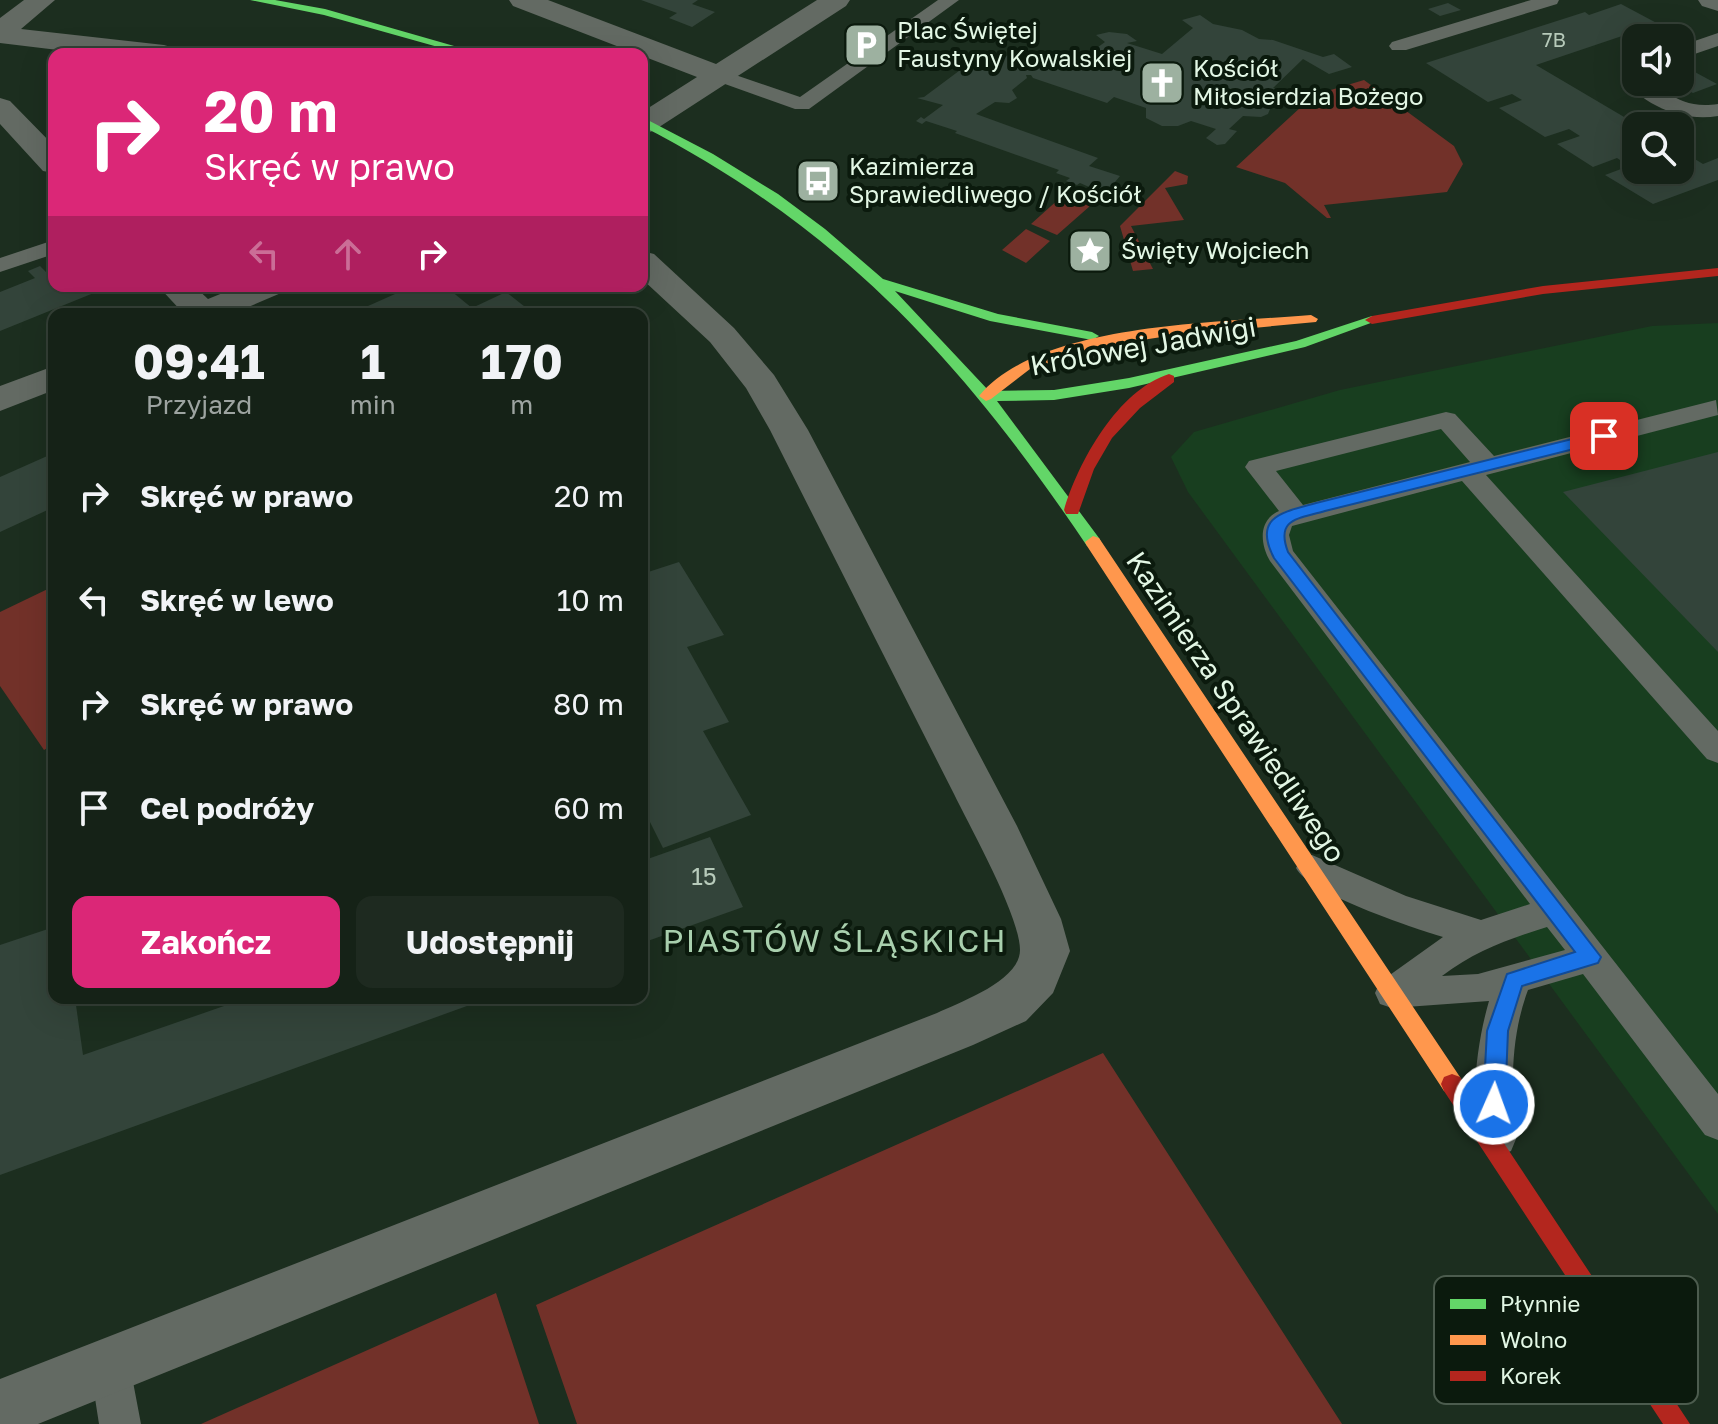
<!DOCTYPE html>
<html lang="pl">
<meta charset="utf-8">
<style>
body{margin:0;font-family:"Golos Text",sans-serif;background:#1e2a20;color:#f1f3f6;height:100vh;display:flex;flex-direction:column;font-size:30px;white-space:nowrap}
*{box-sizing:border-box;margin:0}
p{font-size:26px;color:#9da4a1}
.icon{flex:none;width:44px;height:44px;fill:none;stroke:currentColor;stroke-width:2;stroke-linecap:round;stroke-linejoin:round}
.map{position:relative;flex:1;overflow:hidden}
.side{position:absolute;left:48px;top:308px;width:600px;height:696px;display:flex;flex-direction:column;background:#152217;border-radius:16px;box-shadow:0 8px 32px #0002,0 0 0 2px #343f36}
.side>*{flex:none}
.guide{position:absolute;left:48px;top:48px;width:600px;height:244px;border-radius:16px;box-shadow:0 8px 32px #0002,0 0 0 2px #343f36;background:#db2777;color:#fff;overflow:hidden}
.controls{position:absolute;left:1622px;top:24px;display:grid;gap:16px}
.controls a{display:grid;place-items:center;width:72px;height:72px;border-radius:16px;background:#152217;box-shadow:0 8px 32px #0002,0 0 0 2px #343f36;font-size:40px}
.pin{position:absolute;display:grid;place-items:center;width:68px;height:68px;color:#fff;margin:-34px;border-radius:16px;box-shadow:0 4px 12px #0006}
.me{position:absolute;width:88px;margin:-44px;rotate:2deg;stroke-linejoin:round;filter:drop-shadow(0 0 6px #0008)}
.turn{display:flex;align-items:center;gap:28px;height:168px;padding:0 24px;font-size:36px}
.turn .icon{width:104px;height:104px;stroke-width:2.5}
.turn b{display:block;font-size:56px;line-height:68px}
.lanes{display:flex;align-items:center;height:76px;padding:0 24px;background:#0003;justify-content:center;gap:40px;direction:ltr}
.lanes .off{opacity:.35}
.eta{display:flex;justify-content:space-evenly;align-items:center;height:136px;text-align:center}
.eta b{font-size:48px;font-weight:700;line-height:56px}
.action{display:flex;gap:16px;margin-top:auto;padding:16px 24px}
.action a{flex:1;height:92px;border-radius:16px;background:#db2777;color:#fff;font-size:32px;font-weight:700;line-height:92px;text-align:center}
.action a+a{background:#1e2a20;color:#f1f3f6}
ul{padding:0;list-style:none}
li{display:flex;align-items:center;gap:24px;height:104px;padding:0 24px}
li div{flex:1}
li b{display:block;font-size:30px}
li em{font-style:normal}
.map>svg:first-child{display:block}
.built{fill:#183e1f}
.green{fill:#723129}
.building{fill:#33443a}
.lines{fill:none;stroke-linecap:round;stroke-linejoin:round}
.lane{fill:#636a63;fill-rule:evenodd}
.street{fill:#636a63;fill-rule:evenodd}
.fast{fill:#63d668;fill-rule:evenodd}
.slow{fill:#ff974d;fill-rule:evenodd}
.jam{fill:#b3261e;fill-rule:evenodd}
.route{fill:#1a73e8;stroke:#114b97;stroke-width:2}
.labels{text-anchor:middle;stroke-width:8;stroke-linejoin:round;paint-order:stroke}
.far-number-label{font-size:20px;fill:#b7caba}
.far-poi-label{font-size:24px;fill:#e3f7e5;stroke:#0b1a0d;text-anchor:start}
.number-label{font-size:24px;fill:#b7caba}
.street-label{font-size:28px;fill:#e3f7e5;stroke:#0b1a0d}
.quarter-label{font-size:32px;letter-spacing:2px;fill:#a9d0ae;stroke:#0b1a0d}
.key{fill:#0b1a0d;stroke:#4c5c4e;stroke-width:2}
.key-label{font-size:22px;fill:#e3f7e5}
</style>
<div class="map">
<svg width="1718" height="1424" viewBox="0 0 1718 1424">
<rect width="100%" height="100%" fill="#1c2e1f"/>
<!-- built -->
<path class="built" d="M1718,323V1214L1188,492L1171,457L1194,432L1340,390L1652,326Z"/>
<!-- green -->
<path class="green" d="M1364,80L1454,146L1463,164L1447,192L1324,205L1331,218H1327L1285,183L1236,167L1314,95Z
M1175,171L1188,176L1187,184L1165,188L1184,220L1131,226L1153,269L1133,271L1120,226Z
M1070,189L1098,199L1057,235L1031,224Z
M1026,229L1050,241L1026,263L1002,250Z
M54,586V744L44,750L0,686V612Z
M1103,1053L1342,1424H577L536,1305Z
M496,1293L539,1424H201Z"/>
<!-- building -->
<path class="building" d="M641,0H698L692,4L715,12L692,27L669,18L677,13Z
M1448,3L1461,10L1440,16L1428,9Z
M1621,4L1666,28L1634,39L1625,35L1536,65L1636,124V170H1680V150L1703,164L1718,158V180L1653,204L1605,175L1629,166L1617,158L1593,167L1557,144L1580,136L1569,129L1545,137L1499,108L1522,100L1512,94L1488,102L1426,63L1585,12L1589,15Z
M1200,15L1213,24L1242,30L1259,39L1273,40L1323,57L1334,54L1352,67L1329,74L1303,59L1273,88L1285,92L1278,99L1265,95L1260,100L1267,104L1270,109L1268,114L1261,117L1243,116L1229,129L1237,131L1225,144L1217,145L1206,138L1216,129L1191,121L1178,126H1162L1146,118V108L1114,97L1107,103L1033,78L1031,75H1026L1027,78L1012,90L1017,98L1009,103L995,102L976,114L1098,158L1089,166L1120,176L1105,194L1080,183L1077,185L1066,181L1070,178L1056,173L1059,170L955,133L957,131L926,121L922,124L916,121L921,117L924,119L943,105L917,98L924,97L975,59L972,58L976,55L997,64L1014,50L1069,68L1105,42L1096,35L1109,32L1127,34L1137,41L1127,43L1162,54L1193,28L1182,20Z
M1693,71L1717,84L1693,93L1672,82H1680V76Z
M40,266L47,273L54,270V286H111L0,331V292L35,278L28,271Z
M413,286H445L472,308L506,292L534,314H350Z
M1718,452V652L1563,492Z
M54,453V507L0,532V477Z
M679,562L724,635L687,647L729,722L703,731L751,815L663,848L642,806V749L647,747L642,738V574Z
M710,837L743,907L642,943V861Z
M54,927V998H75L83,1055L247,998H489L0,1175V945Z"/>
<g class="lines">
<!-- lane -->
<path class="lane" d="M938,0H959L809,109H795L711,79L708,75L718,69L800,97Z
M1531,0H1559L1557,4L1406,50H1392L1389,46L1392,42Z
M1718,33V46L1680,59V46Z
M1636,62V82C1665,82 1675,111 1718,104V116C1681,122 1642,105 1620,75L1629,64Z
M54,240V254L0,272V258Z
M1716,400L1718,415L1486,475L1718,731V763L1707,759L1462,481L1292,526L1289,535L1293,551L1718,1094V1140L1705,1135L1583,974L1528,990C1510,1038 1511,1089 1516,1139L1511,1151L1498,1156L1485,1151C1467,1111 1477,1042 1489,1001L1392,1008L1380,1004L1375,993L1380,982L1443,937C1413,928 1308,893 1296,868L1301,859L1312,855L1406,896L1481,920L1530,904L1270,561C1260,544 1258,520 1279,511L1245,467L1249,461L1446,412L1455,414L1494,456ZM1441,429L1470,462L1303,505L1276,471ZM1547,927L1565,950L1478,974L1442,976C1475,951 1508,939 1547,927Z
M110,1346L124,1352L130,1366L141,1424H99L90,1366L96,1352Z"/>
<!-- street -->
<path class="street" d="M24,0H55L21,29L164,45L174,48L178,54H91L0,43V18Z
M509,0H548L716,64L817,0H850L846,6L653,131L642,134V112L697,77L513,6Z
M1698,0H1718V11L1702,6Z
M0,98L10,101L54,146V173L43,171L0,124Z
M642,251L654,254L734,328L774,375L808,430L1017,826L1061,919L1070,951L1053,993L1026,1021L973,1045L38,1424H0V1379L937,1013C960,1002 1020,981 1020,950C1020,916 970,827 954,794C892,672 831,551 770,430L746,388L710,342L642,279Z
M158,286H194L208,299L240,286H286L281,293L232,314H184Z
M54,366V390L0,411V386Z"/>
<!-- fast -->
<path class="fast" d="M250,0H275L325,9L482,54H463L324,15Z
M642,117L713,154L778,194L825,229L883,279L998,314L1092,332L1099,336L1092,340L990,321L895,291L989,391L1054,390L1129,378L1296,341L1372,316L1379,320L1305,347L1129,388L1054,400L997,401L1099,538L1101,542L1093,548L1087,546C963,362 842,229 642,126Z"/>
<!-- slow -->
<path class="slow" d="M1311,315L1318,319L1316,322L1168,336L1097,347L1030,369L991,399L986,401L979,396C1040,322 1220,323 1311,315Z
M1093,536L1099,538L1460,1077L1463,1084L1460,1091L1452,1094L1444,1091L1087,546L1085,542Z"/>
<!-- jam -->
<path class="jam" d="M1718,268V276L1543,294L1372,324L1365,320L1372,316L1543,286Z
M1169,374L1174,376V382L1140,408L1112,438L1094,469L1078,514H1066L1064,510C1078,462 1118,390 1169,374Z
M1452,1074L1460,1077L1690,1424H1663L1444,1091L1441,1084L1444,1077Z"/>
</g>
<!-- route -->
<path class="route" d="M1604,431L1610,433V440L1325,511C1299,519 1275,518 1288,552L1601,957L1598,963L1522,986L1508,1031L1505,1104L1502,1111L1494,1114L1486,1111L1483,1104L1487,1031L1507,974L1575,952L1274,558C1252,516 1284,512 1316,503Z"/>
<!-- icons -->
<defs>
<g id="parking-square" transform="scale(2.3)"><rect x="-9" y="-9" width="18" height="18" rx="4" fill="#9db1a0" stroke="#0b1a0d"/><path d="M-3.5-5.5H1a3.5 3.5 0 0 1 0 7H-1V5.5H-3.5ZM-1-3.4V-.6H.8a1.4 1.4 0 0 0 0-2.8Z" fill="#fff"/></g>
<g id="church-square" transform="scale(2.3)"><rect x="-9" y="-9" width="18" height="18" rx="4" fill="#9db1a0" stroke="#0b1a0d"/><path d="M-1.2-6h2.4v3.5h3.3v2.4h-3.3V6h-2.4V-.1h-3.3v-2.4h3.3Z" fill="#fff"/></g>
<g id="bus-square" transform="scale(2.3)"><rect x="-9" y="-9" width="18" height="18" rx="4" fill="#9db1a0" stroke="#0b1a0d"/><path d="M-5-6H5V4H4V6H2V4H-2V6H-4V4H-5ZM-3.5-4V0h7V-4ZM-3.5 1.2v1.5H-2V1.2ZM2 1.2v1.5H3.5V1.2Z" fill="#fff"/></g>
<g id="sight-square" transform="scale(2.3)"><rect x="-9" y="-9" width="18" height="18" rx="4" fill="#9db1a0" stroke="#0b1a0d"/><path d="M0-6L1.8-2.2L6-1.7L2.9 1.2L3.7 5.4L0 3.3L-3.7 5.4L-2.9 1.2L-6-1.7L-1.8-2.2Z" fill="#fff"/></g>
</defs>
<g fill-rule="evenodd">
<use href="#parking-square" x="866" y="45"/>
<use href="#church-square" x="1162" y="83"/>
<use href="#bus-square" x="818" y="181"/>
<use href="#sight-square" x="1090" y="251"/>
</g>
<g class="labels">
<!-- far-number labels -->
<g class="far-number-label">
<text x="1554" y="47">7B</text>
</g>
<!-- far-poi labels -->
<g class="far-poi-label">
<text x="897" y="39">Plac Świętej<tspan x="897" dy="28">Faustyny Kowalskiej</tspan></text>
<text x="1193" y="77">Kościół<tspan x="1193" dy="28">Miłosierdzia Bożego</tspan></text>
<text x="849" y="175">Kazimierza<tspan x="849" dy="28">Sprawiedliwego / Kościół</tspan></text>
<text x="1121" y="259">Święty Wojciech</text>
</g>
<!-- number labels -->
<g class="number-label">
<text x="704" y="885">15</text>
</g>
<!-- street labels -->
<g class="street-label">
<text transform="translate(1143 346) rotate(-10)" y="10">Królowej Jadwigi</text>
<text transform="translate(1236 707) rotate(56)" y="10">Kazimierza Sprawiedliwego</text>
</g>
<!-- quarter labels -->
<g class="quarter-label">
<text x="835" y="952">PIASTÓW ŚLĄSKICH</text>
</g>
</g>
<!-- legend -->
<rect x="1434" y="1276" width="264" height="128" rx="12" class="key"/>
<rect x="1450" y="1299" width="36" height="10" fill="#63d668"/>
<rect x="1450" y="1335" width="36" height="10" fill="#ff974d"/>
<rect x="1450" y="1371" width="36" height="10" fill="#b3261e"/>
<g class="key-label">
<text x="1500" y="1312">Płynnie</text>
<text x="1500" y="1348">Wolno</text>
<text x="1500" y="1384">Korek</text>
</g>
</svg>
<div class="controls">
<a><svg class="icon" aria-label="sound" viewBox="0 0 24 24"><path d="M4 9h4l5-4v14l-5-4H4zM17 9q2 3 0 6"/></svg></a>
<a><svg class="icon" aria-label="search" viewBox="0 0 24 24"><circle cx="10" cy="10" r="6"/><path d="M15 15l6 6"/></svg></a>
</div>
<div class="pin" style="left:1604px;top:436px;background:#d93025"><svg class="icon" aria-label="arrive" viewBox="0 0 24 24"><path d="M6 21V4h12l-3 4 3 4H6"/></svg></div>
<svg class="me" style="left:1494px;top:1104px" viewBox="-20 -20 40 40"><circle r="17" fill="#1a73e8" stroke="#fff" stroke-width="3"/><path d="M0-11L8 9 0 5-8 9z" fill="#fff"/></svg>
<div class="guide">
<div class="turn"><svg class="icon" aria-label="right" viewBox="0 0 24 24"><path d="M7 20v-9h11M14 6l5 5-5 5"/></svg><div><b>20 m</b>Skręć w prawo</div></div>
<div class="lanes"><svg class="icon off" aria-label="left" viewBox="0 0 24 24"><path d="M17 20v-9H6M10 6l-5 5 5 5"/></svg><svg class="icon off" aria-label="ahead" viewBox="0 0 24 24"><path d="M12 20V5M6 11l6-6 6 6"/></svg><svg class="icon" aria-label="right" viewBox="0 0 24 24"><path d="M7 20v-9h11M14 6l5 5-5 5"/></svg></div>
</div>
<section class="side">
<div class="eta">
<div><b>09:41</b><p>Przyjazd</p></div>
<div><b>1</b><p>min</p></div>
<div><b>170</b><p>m</p></div>
</div>
<ul>
<li><svg class="icon" aria-label="right" viewBox="0 0 24 24"><path d="M7 20v-9h11M14 6l5 5-5 5"/></svg><div><b>Skręć w prawo</b></div><em>20 m</em></li>
<li><svg class="icon" aria-label="left" viewBox="0 0 24 24"><path d="M17 20v-9H6M10 6l-5 5 5 5"/></svg><div><b>Skręć w lewo</b></div><em>10 m</em></li>
<li><svg class="icon" aria-label="right" viewBox="0 0 24 24"><path d="M7 20v-9h11M14 6l5 5-5 5"/></svg><div><b>Skręć w prawo</b></div><em>80 m</em></li>
<li><svg class="icon" aria-label="arrive" viewBox="0 0 24 24"><path d="M6 21V4h12l-3 4 3 4H6"/></svg><div><b>Cel podróży</b></div><em>60 m</em></li>
</ul>
<div class="action"><a>Zakończ</a><a>Udostępnij</a></div>
</section>
</div>
